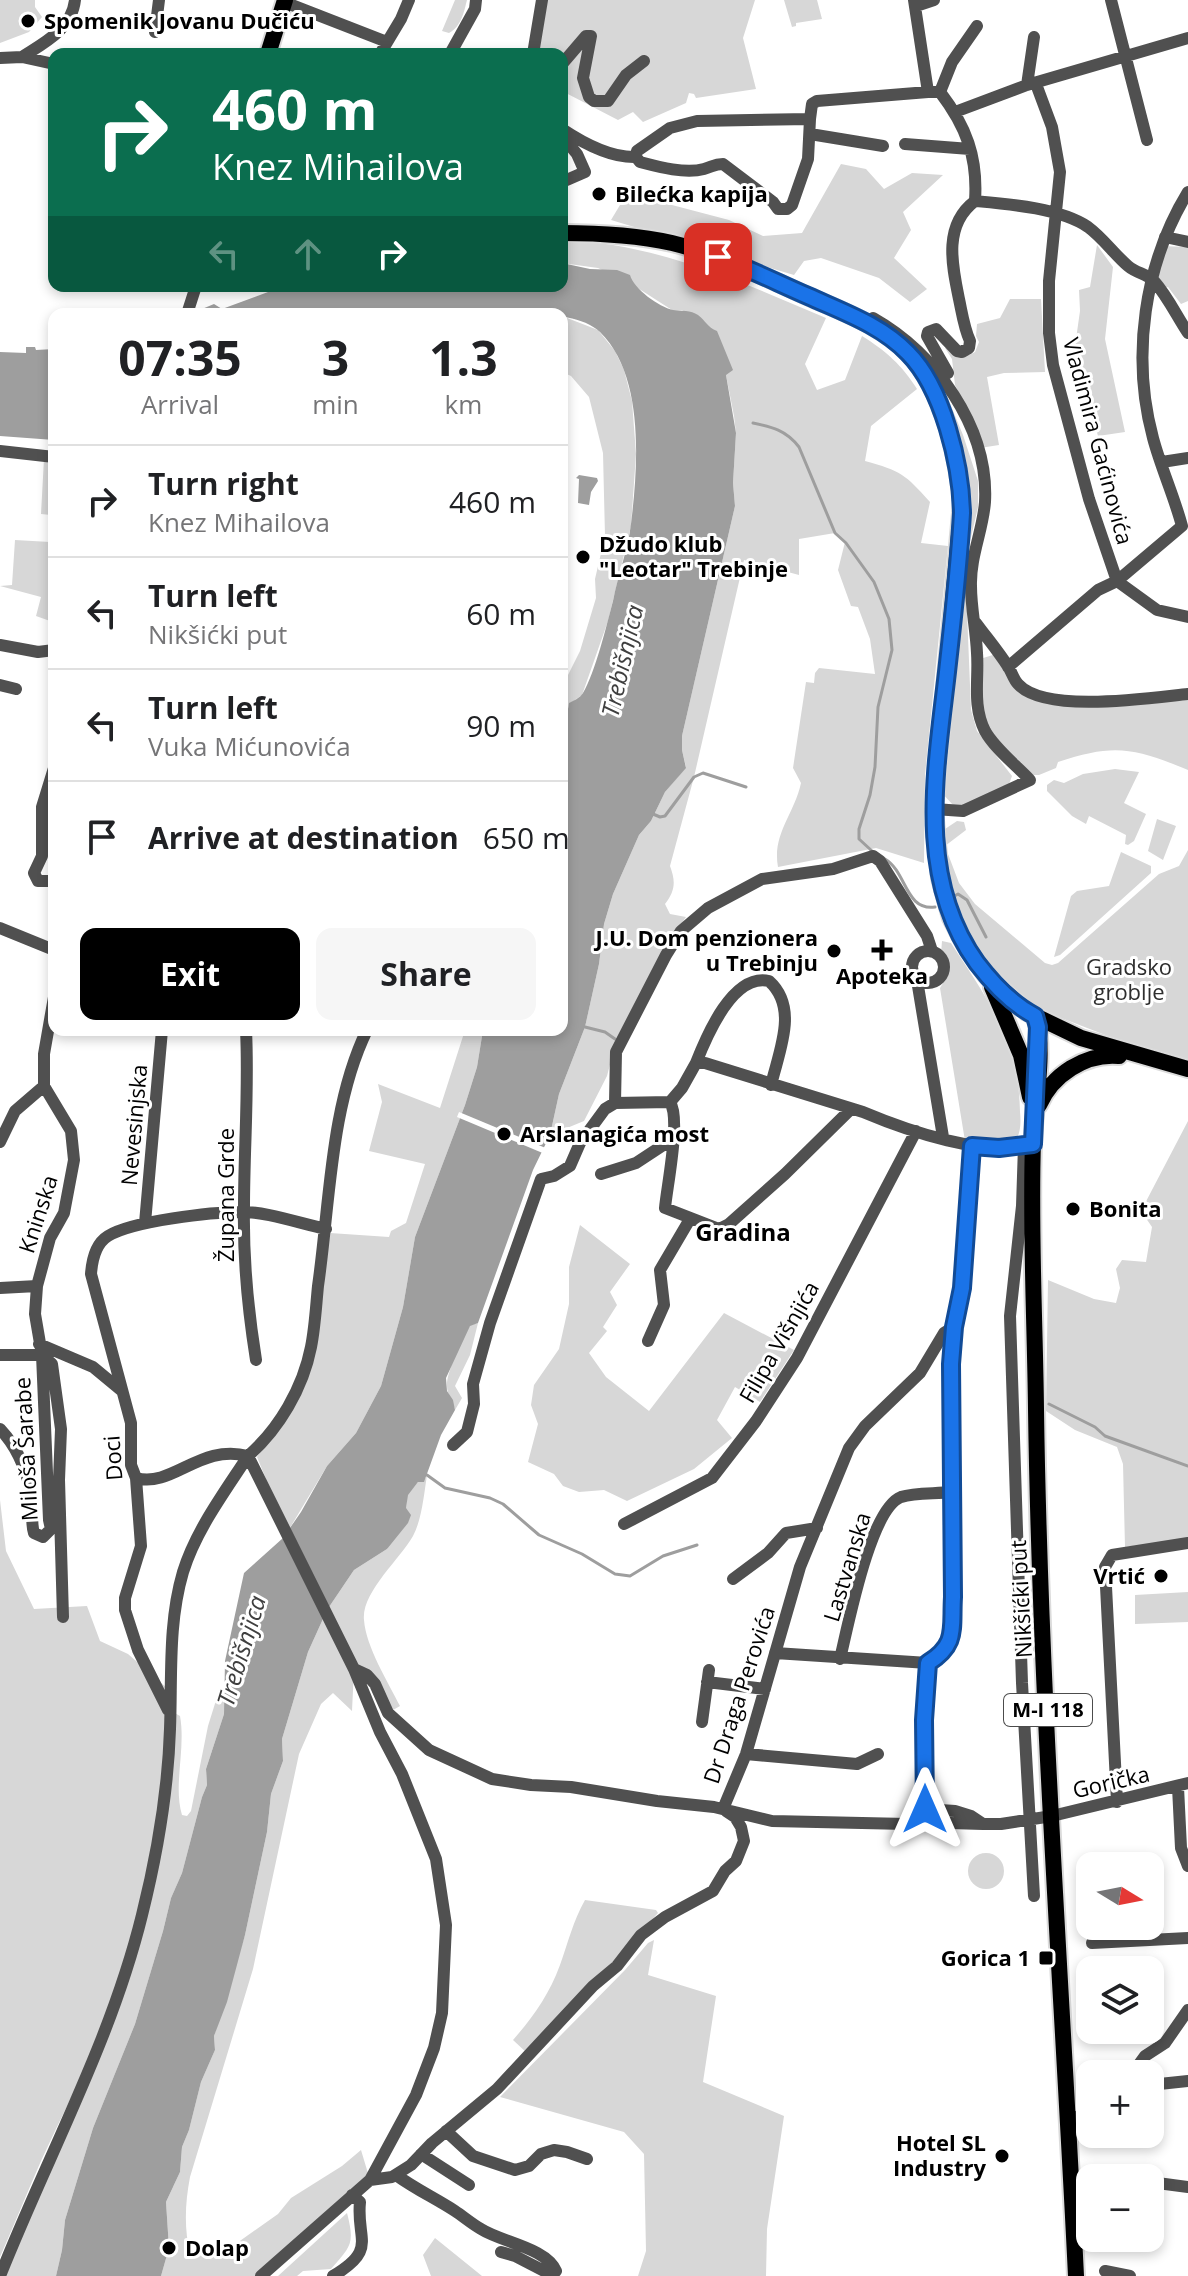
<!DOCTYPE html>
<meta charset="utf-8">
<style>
body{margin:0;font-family:"Open Sans",sans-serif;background:#f6f6f6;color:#202124;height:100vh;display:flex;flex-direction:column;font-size:30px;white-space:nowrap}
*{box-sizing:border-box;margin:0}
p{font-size:26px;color:#757577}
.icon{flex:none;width:44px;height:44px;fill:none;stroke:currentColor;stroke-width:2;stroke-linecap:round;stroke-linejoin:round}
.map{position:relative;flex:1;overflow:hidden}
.drawer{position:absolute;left:48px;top:308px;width:520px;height:728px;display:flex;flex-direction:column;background:#fff;border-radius:16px;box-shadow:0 4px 12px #0003}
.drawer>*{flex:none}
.banner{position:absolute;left:48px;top:48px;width:520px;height:244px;border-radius:16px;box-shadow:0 4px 12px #0003;background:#0b6e4f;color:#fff;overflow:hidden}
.needle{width:52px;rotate:100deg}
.buttons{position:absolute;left:1076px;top:1852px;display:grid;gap:16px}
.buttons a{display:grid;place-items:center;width:88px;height:88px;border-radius:16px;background:#fff;box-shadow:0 4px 12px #0003;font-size:40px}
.pin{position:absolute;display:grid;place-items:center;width:68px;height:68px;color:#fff;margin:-34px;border-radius:16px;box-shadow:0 4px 12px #0006}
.me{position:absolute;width:88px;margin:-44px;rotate:0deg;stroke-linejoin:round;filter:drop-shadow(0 0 6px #0008)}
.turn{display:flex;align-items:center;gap:28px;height:168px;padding:0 32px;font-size:36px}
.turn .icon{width:104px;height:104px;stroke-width:2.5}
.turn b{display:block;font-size:56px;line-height:68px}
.lanes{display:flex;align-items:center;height:76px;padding:0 32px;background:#0003;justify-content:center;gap:40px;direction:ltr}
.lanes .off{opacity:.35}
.eta{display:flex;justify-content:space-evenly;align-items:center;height:136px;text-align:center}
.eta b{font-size:48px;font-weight:700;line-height:56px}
.cta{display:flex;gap:16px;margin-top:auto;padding:16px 32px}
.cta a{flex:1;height:92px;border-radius:16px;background:#000;color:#fff;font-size:32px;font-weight:700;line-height:92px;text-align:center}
.cta a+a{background:#f6f6f6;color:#202124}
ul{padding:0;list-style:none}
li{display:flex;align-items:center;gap:24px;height:112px;padding:0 32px;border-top:2px solid #e0e0e0}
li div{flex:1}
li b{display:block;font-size:30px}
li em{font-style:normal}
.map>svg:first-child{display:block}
.green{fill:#d7d7d7}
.water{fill:#9e9e9e}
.pier{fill:#fff}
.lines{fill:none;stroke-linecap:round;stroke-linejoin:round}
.stream{stroke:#9e9e9e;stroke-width:3}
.major-casing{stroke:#dbdbdb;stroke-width:20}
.minor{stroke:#505050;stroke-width:12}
.major{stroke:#000;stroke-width:16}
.route-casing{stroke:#114b97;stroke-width:20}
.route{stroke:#1a73e8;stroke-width:14}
.poi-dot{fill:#000;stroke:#fff;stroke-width:3}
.labels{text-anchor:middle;stroke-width:6;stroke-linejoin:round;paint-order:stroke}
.shield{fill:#fff;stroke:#4c4c4c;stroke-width:2}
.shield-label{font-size:20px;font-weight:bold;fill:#000}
.poi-label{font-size:22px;font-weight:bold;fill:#000;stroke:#fff;text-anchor:start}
.street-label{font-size:22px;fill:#000;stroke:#fff}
.park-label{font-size:22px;fill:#2e2e2e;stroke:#fff}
.water-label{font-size:24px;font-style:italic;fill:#3f3f3f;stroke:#fff}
.neighbourhood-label{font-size:24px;font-weight:bold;fill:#000;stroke:#fff}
</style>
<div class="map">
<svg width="1188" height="2276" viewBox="0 0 1188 2276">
<rect width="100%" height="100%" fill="#fff"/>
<!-- green -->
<path class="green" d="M0,0H35V7L42,17L29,32L0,43Z
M455,0H467C464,12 461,27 449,33L442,31Z
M543,0H755L743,38L756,89L696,98L694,94L689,93L686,103L643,122L633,112L618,120L562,91V54H536Z
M784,0H817L822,19L796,23V26L792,27Z
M841,164L866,169L884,189L912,173L943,175L903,212L911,230L894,258L927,289L910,302L879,278L821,258L804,261L794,275L611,220L620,205L615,190L729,220L763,236L802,233Z
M562,240C656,243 741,282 826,318L805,364L817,390L845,380L862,336C886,351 902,365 917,389L871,426L865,461C901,471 905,474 930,502L921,543L948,546L925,775L924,863L876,848L778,867C772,834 794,815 801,783L793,768L806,682L814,683L815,673L819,668L875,674L870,639L858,607L851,606L838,570L845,542L835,533L799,539V575L744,560L694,777L670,866C676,882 675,891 665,904L670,914L686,917L669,941L614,1049L607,1076L584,1121L550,1135L559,1094L585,1027L599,964L604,924L613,894L639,835L651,821L665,792L686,767L682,750V736L735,506L733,483L736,433L734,416L726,375L707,327L682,310H672L633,285L598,268L562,263Z
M1097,245L1113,267L1105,339L1125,432L1098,436L1074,353L1080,311L1079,290L1090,287Z
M1162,246L1188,247V301L1181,304L1168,287L1164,288L1155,269Z
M1010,299H1041L1045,372L1004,373L987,377L999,445L980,448L970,415L955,385L952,359L945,348L969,355L975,352L979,342L976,336L977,324L1000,318Z
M562,316L598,330L615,351L624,370L632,401L636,454L631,526L608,621L582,695L569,704L562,744V687L580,651L596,598L595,579L605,536L603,453L589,397L571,376L562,372Z
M936,383L946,394L963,435L978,481V507L965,563L971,710L977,731L1012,776L1008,787L975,805H953L941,792L965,504Z
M44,459L54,468V609L50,621L36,616L41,597L0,586L12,585L15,540L50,542L51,515L41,514Z
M996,654L1038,696L1188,697V770C1134,748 1115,743 1058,762L1056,768L1039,775H1029L988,731L982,713L980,659Z
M1115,769L1139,772L1124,803L1146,814L1134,841L1128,845L1125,844L1126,835L1089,816L1086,824L1072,816L1047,791V785L1054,780L1064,783L1083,774Z
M1157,819L1176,826L1163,860L1148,851Z
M957,821L964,822L966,830L945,846L959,883L975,904L1045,963L1052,965L1058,963L1159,874L1179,866L1188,850V1061L1139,1048L1025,1004L993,977L957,924L940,838L945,829Z
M1121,852L1151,866V873L1060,955L1054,957L1071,896L1077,891L1109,886Z
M942,941L951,943C988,1000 1019,1041 1020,1112C1021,1121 1021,1136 1014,1141C1002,1150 978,1142 965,1141L940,988L948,975L941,954Z
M465,1030H483L477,1067L465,1105L415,1237L403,1307L381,1386L356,1433L327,1466L288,1531L266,1485V1479L257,1457L304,1385L330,1233L389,1237L391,1231L406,1223L425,1164L369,1151L382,1102L378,1084L440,1108Z
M1188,1121V1539L1125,1547L1123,1464L1117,1447L1075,1430L1046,1411L1048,1280L1094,1299L1116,1303L1120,1288L1116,1269L1122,1260L1146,1262L1152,1227L1141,1211Z
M580,1225L630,1264L610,1292L617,1305L603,1327L607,1331L589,1353L606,1377L649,1411L724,1313L794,1350L760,1402L735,1387L717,1420L732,1438L694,1469L627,1501L604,1490L579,1492L563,1486L554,1474L528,1462L538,1424L531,1405L534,1385L559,1349L569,1304V1267Z
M478,1323L470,1355L455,1386L462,1398L455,1410C453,1401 447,1395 447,1386C446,1372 463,1339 470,1325Z
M427,1475C424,1494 422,1519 413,1536C400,1559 361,1593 364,1620C366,1647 388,1682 400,1706L388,1713L375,1684L354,1669L352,1711L333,1693L321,1704L299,1754L253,1969L190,2177C185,2203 184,2228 190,2254L220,2255L278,2214L291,2198L342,2166L361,2150L370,2180L261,2276H161L169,2248L166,2202L180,2172L182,2147L189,2130L201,2082L215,2050L214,2036L245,1935L267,1832L271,1794L283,1761L282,1739L308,1652L327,1610L354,1570L387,1549L406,1508L407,1495L418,1482L424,1481Z
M0,1500L6,1551L34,1609L87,1606L100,1641L128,1654L167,1688C163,1783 153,1893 121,1983C99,2044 68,2102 41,2161C27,2193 14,2225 0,2257Z
M1188,1592V1622L1135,1624V1595Z
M226,1689L224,1714L206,1769L207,1785L202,1797L182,1873L171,1898L163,1931L135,2024L93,2128L65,2220L62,2250L56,2276H6L145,1918L173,1712L180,1716C186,1749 173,1785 182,1815L187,1816L191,1811L208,1726L218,1694Z
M968 1871a18 18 0 1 1 36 0a18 18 0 1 1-36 0Z
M585,1900L656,1910L658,1913L528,2054L513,2040C533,2017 549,1995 560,1965C568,1943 573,1921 585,1900Z
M654,1940L648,1975L716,1996L703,2082L784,2116L767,2229L766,2276H638L646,2251L644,2154L624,2132L500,2097L625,1970L648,1943Z
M347,2213C355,2244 351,2246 331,2269L303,2271L297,2276H278Z
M435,2238L482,2276H431L423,2255Z"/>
<!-- water -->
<path class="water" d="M562,263L590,269L617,270L630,275C634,289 659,307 673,310C681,311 691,310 698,315C706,321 707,327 717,331L733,370L726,375L736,433L733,483L735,506L682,736V750L686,768L665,792L651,821L639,835L613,894L604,924L599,964L585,1027L559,1094L550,1135L533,1170L478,1323L470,1326L446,1378L447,1391L453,1400L455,1410L441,1435L424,1482H418L408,1495L406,1508L411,1515L408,1523L387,1549L354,1570L327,1610L308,1652L282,1739L283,1761L271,1794L267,1832L245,1935L227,2002L214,2036L215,2050L201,2082L189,2130L182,2147L180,2172L166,2202L169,2248L161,2276H56L62,2250L65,2220L93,2128L135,2024L163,1931L171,1898L182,1873L202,1797L207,1785L206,1769L224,1714L225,1661L244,1573L283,1538L301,1512L327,1466L356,1433L381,1386L403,1307L415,1237L465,1105L477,1067L483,1030H562V744L569,703C573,701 580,698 583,693C595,673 607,624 613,601C618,575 628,549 631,524C638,466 645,376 600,332C584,317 552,314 533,314C511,314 495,305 474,314H190L214,304L222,309L276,289L282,290L285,286H562Z
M26,347H35L36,350L54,349V440L0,436V352L26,353Z
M579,475L597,478L598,481L591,492L589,505L578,503L579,479L576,478Z"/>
<!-- pier -->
<path class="pier" d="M459,1112L548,1149L545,1154L457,1117Z"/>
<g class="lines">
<!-- stream -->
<path class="stream" d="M753,423C772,427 786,430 799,447L835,533L846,543L874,582L889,619L892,650L878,707L875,767L870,795L859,829V839L872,851
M653,814L660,817L665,816L694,777L703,773L746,787
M885,859C907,872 905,911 935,907
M951,898L958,894L967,900L986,937
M585,1027L605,1032L615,1039
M1049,1404L1095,1427L1105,1436L1188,1466
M427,1475L445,1488L490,1498L503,1504L539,1535L582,1554L615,1574L630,1576L663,1556L697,1545"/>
<!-- major casing -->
<g class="major-casing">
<path id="major" d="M268,54L285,0
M562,233C599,233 636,235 672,243C722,255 767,278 814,299C849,314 888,329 913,358C944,396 957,454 962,502L934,809L940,878L951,918L964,943L986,975L1027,1012L1081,1038L1188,1069
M992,987L1021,1055L1030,1097
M1035,1016C1046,1051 1034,1105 1033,1142C1030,1231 1035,1320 1036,1409C1040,1698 1062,1987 1076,2276
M1039,1105C1052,1075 1085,1053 1119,1056"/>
</g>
<!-- minor -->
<path class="minor" d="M914,0L928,92H940C966,126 978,157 975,201C943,225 952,265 959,299C962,313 964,328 970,341L969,348L962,352L957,351L936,329L928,332L927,336L948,373
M1111,0L1147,140
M284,2L387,42
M916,6L934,0
M155,32L159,0
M380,54L401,19L409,0
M450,54L475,9L476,0
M533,54L542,0
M22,57C44,43 72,29 75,0
M0,58L22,57L54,64
M562,64L586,36H591L583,78L589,97L594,101H608L626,75L644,61
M1036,84L1052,127L1060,172L1049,281V333L1053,365L1089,499L1117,581
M1027,85L1034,37
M940,92L952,62L977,26
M955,112L1027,85L1188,38
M562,129C583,143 611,158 636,157
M810,134L883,146
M562,136L577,154L585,172L562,182
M905,144L970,149
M636,157L637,151L670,128L697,121L810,119L812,104L817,101L928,92
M636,157L640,162C659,167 685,174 704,169C712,167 714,164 723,164L773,202L778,209H787L792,205L808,159L810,119
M975,201C1008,204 1060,208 1088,227C1103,238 1114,254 1128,266C1136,273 1147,274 1154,281C1168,297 1176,315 1188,333
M1165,237L1188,242
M187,314L196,286
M873,318C935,353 989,427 985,502C983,530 970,557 971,586C971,608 976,630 977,653C979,679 972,705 985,731C995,749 1016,765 1030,780L963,811L934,809
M0,451L54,457
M1162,462L1188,458
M1182,526C1174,496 1161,468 1153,438C1131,356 1144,264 1188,192
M1117,581L1157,610L1188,617
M976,623C987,638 999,652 1009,668C1012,673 1014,680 1018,684C1045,714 1150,698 1188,694
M0,645L38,652L54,650
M1008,667L1098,590L1117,581L1182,526
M0,685L16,689
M54,768L42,807V856L34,873L38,881H54
M0,928L54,950
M912 967a16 16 0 1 1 32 0a16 16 0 1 1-32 0Z
M917,980L943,1137
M246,1030C249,1089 244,1148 244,1207C243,1259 248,1310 256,1360
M696,1063C707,1035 733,973 769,981C799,1008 779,1051 771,1085
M670,1102C681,1119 667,1186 665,1208L719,1229L729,1224L785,1174L851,1109
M615,1103L616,1052L666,955L681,931L708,908L762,879L833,869L873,856L880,861L927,936L932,951
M0,1142L15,1111L44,1086
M1024,1146L1022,1206L1010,1316L1022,1683L1034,1896
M601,1174L636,1163L674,1138
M145,1223L162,1030
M0,1288L37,1286
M648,1341L664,1305L660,1270L690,1219
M39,1344L93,1367L122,1391
M0,1355H42
M42,1355L52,1364L61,1429L59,1480L63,1617
M0,1429C19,1449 31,1479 32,1507C33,1516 31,1524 34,1533L43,1537L51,1529L49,1520L42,1355L35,1314L37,1286L50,1238L64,1213L74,1160L71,1131L44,1086V1054L54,997
M453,1445L467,1432L474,1404L473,1384L490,1323L541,1179L554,1176L570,1166L580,1143L605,1109L615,1103L670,1102L682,1088L696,1063H705L863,1112C908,1131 986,1158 1033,1144
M136,1478C173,1488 200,1443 248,1456L354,1669L380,1732L402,1774L436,1859L446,1925L442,2013L434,2048L416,2095L370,2180L261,2276
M624,1524L712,1478L756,1421L797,1358L916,1131
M733,1579L768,1553L786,1533L817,1528
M775,1653L928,1663
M840,1659C848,1626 870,1509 901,1497C915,1492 936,1494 951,1492
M354,1669L367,1675L375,1684L388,1713L429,1750L492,1779L531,1785L571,1787L657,1801L714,1807L772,1821L907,1824L918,1822L925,1809L955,1811L971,1816L983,1824H1001L1052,1816L1188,1783
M707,1682L765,1689
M168,1710L138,1650L125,1610V1598L141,1546L136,1478L131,1465V1423L91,1274C92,1260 95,1244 108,1236C132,1221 212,1212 241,1212C264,1211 302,1224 326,1229
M702,1722L709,1670
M746,1754L857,1764L878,1754
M1178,1787L1181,1848L1188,1866
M1117,1802L1105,1567L1112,1555L1188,1543
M723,1809L746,1754L800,1567L849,1448L865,1426L920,1373L944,1333L954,1327
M925,1809L924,1720L928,1663C958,1644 951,1629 953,1597L951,1364L954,1327L962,1288L972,1146
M918,1822L983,1824
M1092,1943L1188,1938
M1132,2074L1145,2056L1165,2043L1188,2010
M1150,2085L1188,2081
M1066,2122L1090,2111
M446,2131L473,2156L515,2170L529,2166L541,2154L554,2150L567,2152L587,2159
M421,2154L469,2185
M396,2175C417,2190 435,2198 455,2211C464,2217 472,2224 481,2229C501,2242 547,2248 556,2271L552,2275L515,2256L501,2252
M1071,2177L1094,2178
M370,2180L392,2177L411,2165L432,2143L497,2089L593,1986L617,1966L641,1935L665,1917L713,1891L725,1871L736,1861L744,1841L741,1827L735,1817L726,1811
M1150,2182L1188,2187
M1105,2271L1130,2276
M0,2276C48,2155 111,2041 142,1915C157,1855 168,1791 170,1729C172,1676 168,1623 183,1572C196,1530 224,1493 248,1456C279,1429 303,1388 311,1347C315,1327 316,1306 318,1286C330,1203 330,1106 367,1030
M333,2276C378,2249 356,2240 360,2202L352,2195"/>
<!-- major -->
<use href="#major" class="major"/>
</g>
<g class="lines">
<!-- route casing -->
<g class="route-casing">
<path id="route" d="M718,257C748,268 778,283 808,296C843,312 881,325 908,353C943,388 961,465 962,513C959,566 953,619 947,672C936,770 915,877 977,963C993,984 1012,1004 1035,1016L1038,1027L1033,1144L999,1148L972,1146L962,1288L954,1327L951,1364L953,1597C951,1629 958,1644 928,1663L924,1720L925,1809"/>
</g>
<!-- route -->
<use href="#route" class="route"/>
</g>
<!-- markers -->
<g class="poi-dot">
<circle cx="28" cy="21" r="8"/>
<circle cx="599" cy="194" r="8"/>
<circle cx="583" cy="557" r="8"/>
<path d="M878 938h8v8h8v8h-8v8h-8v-8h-8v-8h8z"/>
<circle cx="834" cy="951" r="8"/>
<circle cx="504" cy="1134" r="8"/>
<circle cx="1073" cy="1209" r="8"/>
<circle cx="1161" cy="1576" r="8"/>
<rect x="1038" y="1950" width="16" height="16" rx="4"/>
<circle cx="1002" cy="2156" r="8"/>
<circle cx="169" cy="2248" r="8"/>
</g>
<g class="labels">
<!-- shield labels -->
<rect class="shield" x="1004" y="1694" width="88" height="32" rx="6"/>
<g class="shield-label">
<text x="1048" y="1717">M-I 118</text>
</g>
<!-- poi labels -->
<g class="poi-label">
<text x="44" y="29">Spomenik Jovanu Dučiću</text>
<text x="615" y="202">Bilećka kapija</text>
<text x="599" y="552">Džudo klub<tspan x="599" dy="25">"Leotar" Trebinje</tspan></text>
<text x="818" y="946" text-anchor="end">J.U. Dom penzionera<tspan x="818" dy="25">u Trebinju</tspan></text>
<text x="882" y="984" text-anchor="middle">Apoteka</text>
<text x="520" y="1142">Arslanagića most</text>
<text x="1089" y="1217">Bonita</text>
<text x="1145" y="1584" text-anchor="end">Vrtić</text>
<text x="1030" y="1966" text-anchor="end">Gorica 1</text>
<text x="986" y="2151" text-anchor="end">Hotel SL<tspan x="986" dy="25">Industry</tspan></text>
<text x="185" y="2256">Dolap</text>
</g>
<!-- street labels -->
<g class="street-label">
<text transform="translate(1098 441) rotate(75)" y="8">Vladimira Gaćinovića</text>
<text transform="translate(134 1125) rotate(-85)" y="8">Nevesinjska</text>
<text transform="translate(226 1195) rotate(-90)" y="8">Župana Grde</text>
<text transform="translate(38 1214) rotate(-72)" y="8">Kninska</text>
<text transform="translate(779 1342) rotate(-60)" y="8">Filipa Višnjića</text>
<text transform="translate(26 1449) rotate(-93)" y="8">Miloša Šarabe</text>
<text transform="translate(113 1458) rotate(-94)" y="8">Doci</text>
<text transform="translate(847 1567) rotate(-73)" y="8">Lastvanska</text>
<text transform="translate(1021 1599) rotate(-93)" y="8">Nikšićki put</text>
<text transform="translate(739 1695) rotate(-72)" y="8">Dr Draga Perovića</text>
<text transform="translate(1111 1782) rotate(-13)" y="8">Gorička</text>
</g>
<!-- park labels -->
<g class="park-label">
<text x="1129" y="975">Gradsko<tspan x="1129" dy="25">groblje</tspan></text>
</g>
<!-- water labels -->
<g class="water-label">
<text transform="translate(623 661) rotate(-77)" y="8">Trebišnjica</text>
<text transform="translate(242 1651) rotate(-73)" y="8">Trebišnjica</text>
</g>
<!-- neighbourhood labels -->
<g class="neighbourhood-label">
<text x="743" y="1241">Gradina</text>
</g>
</g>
</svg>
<div class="buttons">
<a><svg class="needle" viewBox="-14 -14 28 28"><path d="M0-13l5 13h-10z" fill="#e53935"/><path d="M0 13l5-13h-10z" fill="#757577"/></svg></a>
<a><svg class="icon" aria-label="layers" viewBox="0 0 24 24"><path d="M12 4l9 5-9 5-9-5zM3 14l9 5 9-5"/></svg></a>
<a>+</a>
<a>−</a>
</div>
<div class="pin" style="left:718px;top:257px;background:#d93025"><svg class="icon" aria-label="arrive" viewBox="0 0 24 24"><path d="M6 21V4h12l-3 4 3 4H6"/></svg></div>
<svg class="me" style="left:925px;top:1809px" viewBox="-20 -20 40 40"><path d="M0-17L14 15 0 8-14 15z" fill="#1a73e8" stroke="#fff" stroke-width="4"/></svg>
<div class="banner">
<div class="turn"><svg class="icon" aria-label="right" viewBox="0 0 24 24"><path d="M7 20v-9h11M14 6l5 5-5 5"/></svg><div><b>460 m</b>Knez Mihailova</div></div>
<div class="lanes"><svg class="icon off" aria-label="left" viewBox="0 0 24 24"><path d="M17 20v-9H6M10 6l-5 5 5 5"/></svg><svg class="icon off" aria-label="ahead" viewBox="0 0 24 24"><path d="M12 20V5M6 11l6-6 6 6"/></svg><svg class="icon" aria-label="right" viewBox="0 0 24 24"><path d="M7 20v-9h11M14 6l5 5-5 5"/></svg></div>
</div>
<section class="drawer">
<div class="eta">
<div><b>07:35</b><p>Arrival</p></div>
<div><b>3</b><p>min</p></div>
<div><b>1.3</b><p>km</p></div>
</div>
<ul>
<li><svg class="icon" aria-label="right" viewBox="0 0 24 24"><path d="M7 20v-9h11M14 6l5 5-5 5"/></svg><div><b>Turn right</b><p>Knez Mihailova</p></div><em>460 m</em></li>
<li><svg class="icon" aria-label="left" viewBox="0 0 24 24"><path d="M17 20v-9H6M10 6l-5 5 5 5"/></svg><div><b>Turn left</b><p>Nikšićki put</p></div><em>60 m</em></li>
<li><svg class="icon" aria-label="left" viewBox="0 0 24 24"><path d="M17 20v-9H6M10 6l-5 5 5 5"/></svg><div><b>Turn left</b><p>Vuka Mićunovića</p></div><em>90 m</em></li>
<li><svg class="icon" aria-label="arrive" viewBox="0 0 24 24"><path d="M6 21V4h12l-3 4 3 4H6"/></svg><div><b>Arrive at destination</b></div><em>650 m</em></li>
</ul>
<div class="cta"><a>Exit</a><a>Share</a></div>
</section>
</div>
